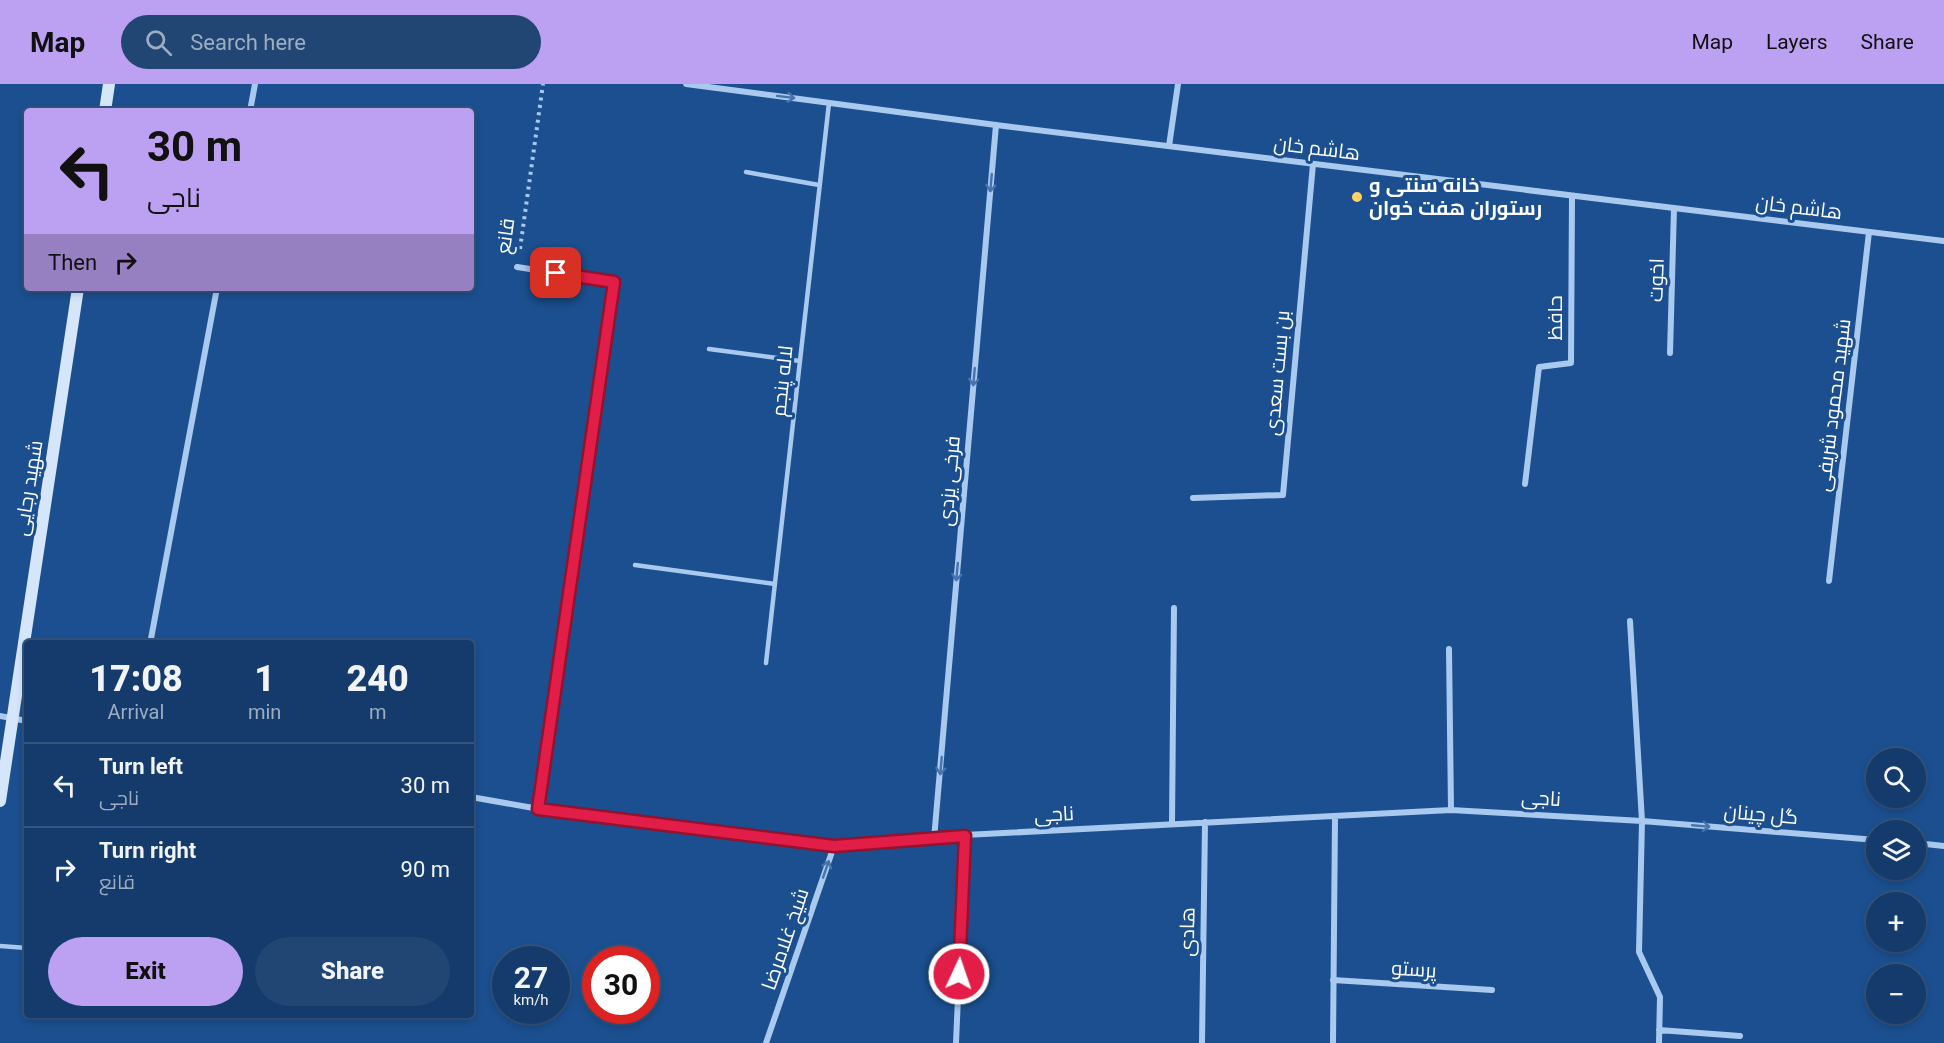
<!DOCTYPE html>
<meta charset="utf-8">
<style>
body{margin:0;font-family:Roboto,Cairo,sans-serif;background:#214673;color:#f1f3f6;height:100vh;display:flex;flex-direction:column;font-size:22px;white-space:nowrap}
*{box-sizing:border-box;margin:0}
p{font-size:20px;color:#9dadc1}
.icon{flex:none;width:33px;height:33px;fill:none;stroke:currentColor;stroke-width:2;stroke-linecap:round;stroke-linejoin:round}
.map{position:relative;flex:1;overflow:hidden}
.drawer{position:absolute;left:24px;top:556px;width:450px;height:378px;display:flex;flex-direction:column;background:#143b6b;border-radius:6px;box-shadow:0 3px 9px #0003,0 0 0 2px #33557e}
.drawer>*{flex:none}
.hud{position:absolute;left:24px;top:24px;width:450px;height:183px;border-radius:6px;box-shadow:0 3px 9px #0003,0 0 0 2px #33557e;background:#bca0f2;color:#111;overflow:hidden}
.buttons{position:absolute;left:1866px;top:664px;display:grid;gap:12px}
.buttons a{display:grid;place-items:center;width:60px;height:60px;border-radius:50%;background:#143b6b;box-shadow:0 3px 9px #0003,0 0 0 2px #33557e;font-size:30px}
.speed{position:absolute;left:492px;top:862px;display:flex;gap:12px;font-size:30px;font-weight:700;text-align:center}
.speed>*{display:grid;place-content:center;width:78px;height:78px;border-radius:50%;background:#143b6b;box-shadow:0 3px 9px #0003,0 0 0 2px #33557e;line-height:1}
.speed small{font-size:15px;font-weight:400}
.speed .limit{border:9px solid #d22;background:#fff;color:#111}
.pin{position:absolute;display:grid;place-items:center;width:51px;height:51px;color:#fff;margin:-26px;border-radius:12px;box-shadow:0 3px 9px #0006}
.me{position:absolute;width:66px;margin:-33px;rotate:3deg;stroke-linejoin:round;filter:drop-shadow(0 0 4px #0008)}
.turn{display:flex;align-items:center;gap:21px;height:126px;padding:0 24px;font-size:27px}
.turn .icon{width:78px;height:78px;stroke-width:2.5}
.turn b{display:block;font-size:42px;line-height:51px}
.then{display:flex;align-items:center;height:57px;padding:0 24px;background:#0003;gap:12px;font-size:22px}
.eta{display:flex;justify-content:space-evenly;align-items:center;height:102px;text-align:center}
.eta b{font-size:36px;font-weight:800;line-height:42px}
.action{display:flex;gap:12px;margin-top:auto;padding:12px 24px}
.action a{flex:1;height:69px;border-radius:36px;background:#bca0f2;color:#111;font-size:24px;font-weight:800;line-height:69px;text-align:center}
.action a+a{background:#214673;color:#f1f3f6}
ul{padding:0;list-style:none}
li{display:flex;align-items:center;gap:18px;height:84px;padding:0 24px;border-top:2px solid #33557e}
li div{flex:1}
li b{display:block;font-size:22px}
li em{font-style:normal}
header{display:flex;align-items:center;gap:36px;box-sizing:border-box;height:84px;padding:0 30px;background:#bca0f2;color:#111}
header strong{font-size:28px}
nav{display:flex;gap:33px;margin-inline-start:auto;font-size:21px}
.search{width:420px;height:54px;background:#214673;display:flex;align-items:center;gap:15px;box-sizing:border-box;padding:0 21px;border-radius:33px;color:#9dadc1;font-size:22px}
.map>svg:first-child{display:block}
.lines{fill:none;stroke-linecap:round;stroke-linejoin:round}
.path{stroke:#a9c9ee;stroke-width:4;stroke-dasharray:3 4.5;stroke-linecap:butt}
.lane{stroke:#a9c9ee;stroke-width:4.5}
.street{stroke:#a9c9ee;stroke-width:6}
.secondary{stroke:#d6e6fa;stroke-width:12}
.oneway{stroke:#4674ac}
.route-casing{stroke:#92132f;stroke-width:15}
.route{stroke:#e11d48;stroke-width:10}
.poi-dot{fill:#ffd166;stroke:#1b4f8f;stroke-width:2}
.labels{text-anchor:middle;stroke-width:6;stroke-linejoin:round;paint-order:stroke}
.street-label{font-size:20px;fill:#fff;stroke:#1b4f8f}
.poi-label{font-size:20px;font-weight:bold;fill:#fff;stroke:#1b4f8f;text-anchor:start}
</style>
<header>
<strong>Map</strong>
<div class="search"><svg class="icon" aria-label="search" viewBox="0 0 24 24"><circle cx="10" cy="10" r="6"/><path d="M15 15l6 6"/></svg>Search here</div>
<nav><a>Map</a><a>Layers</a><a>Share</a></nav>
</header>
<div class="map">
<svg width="1944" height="959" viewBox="0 0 1944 959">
<rect width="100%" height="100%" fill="#1b4f8f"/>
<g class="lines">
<!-- path -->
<path class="path" d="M520,165L543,0"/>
<!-- lane -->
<path class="lane" d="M746,88L819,101
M709,265L800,277
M635,481L775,500
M766,579L829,19
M0,862L27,864"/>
<!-- street -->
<path class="street" d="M686,0L996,41L1944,157
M250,27L255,0
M1169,62L1178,0
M517,183L614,198L539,725
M1670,269L1674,124
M1525,400L1539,283L1571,279L1572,112
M1193,414L1283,411L1313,80
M1829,497L1869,148
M1630,537L1642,737L1639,868L1660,913L1659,959
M150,560L217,204
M1449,565L1451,726
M0,632L27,637
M471,713L539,725L834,762L965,751L1451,726L1642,737L1876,756
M1172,740L1174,524
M934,755L996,41
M1916,759L1944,762
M1333,896L1492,906
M1659,946L1740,952
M766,959L834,762
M956,959L965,751
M1202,959L1205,738
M1333,959L1335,733"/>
<!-- secondary -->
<path class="secondary" d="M105,27L109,0
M0,717L78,204"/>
</g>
<!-- one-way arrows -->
<defs><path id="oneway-shaft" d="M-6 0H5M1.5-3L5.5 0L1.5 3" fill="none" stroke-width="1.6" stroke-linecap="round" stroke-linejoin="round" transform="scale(1.5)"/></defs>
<g class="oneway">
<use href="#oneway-shaft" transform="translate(786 13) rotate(7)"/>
<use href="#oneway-shaft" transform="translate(991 99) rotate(95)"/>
<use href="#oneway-shaft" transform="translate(974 293) rotate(95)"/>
<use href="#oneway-shaft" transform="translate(957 488) rotate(95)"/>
<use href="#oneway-shaft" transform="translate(941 682) rotate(95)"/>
<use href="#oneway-shaft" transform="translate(1701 742) rotate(5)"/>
<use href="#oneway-shaft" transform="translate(826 785) rotate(-71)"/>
</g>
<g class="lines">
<!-- route casing -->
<g class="route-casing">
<path id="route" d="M556,189L614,198L538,725L834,762L965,752L959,890"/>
</g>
<!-- route -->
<use href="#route" class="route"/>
</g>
<!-- markers -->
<circle class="poi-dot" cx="1357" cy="113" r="6"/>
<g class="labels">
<!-- street labels -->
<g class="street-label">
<text transform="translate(1317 64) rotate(7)" y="7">هاشم خان</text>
<text transform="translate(1799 123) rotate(7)" y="7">هاشم خان</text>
<text transform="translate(505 152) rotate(-82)" y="7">قانع</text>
<text transform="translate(1656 196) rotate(-88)" y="7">اخوت</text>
<text transform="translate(1555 234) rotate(-90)" y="7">حافظ</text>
<text transform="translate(1277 289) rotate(-85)" y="7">بن بست سعدی</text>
<text transform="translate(782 297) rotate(-84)" y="7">لاله پنجم</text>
<text transform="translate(1833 321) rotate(-83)" y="7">شهید محمود شریفی</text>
<text transform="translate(949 397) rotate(-85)" y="7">فرخی یزدی</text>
<text transform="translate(28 404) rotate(-81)" y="7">شهید رجایی</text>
<text transform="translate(1541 714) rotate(3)" y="7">ناجی</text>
<text transform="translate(1054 730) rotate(-3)" y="7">ناجی</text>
<text transform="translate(1761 730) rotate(5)" y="7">گل چینان</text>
<text transform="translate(1187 848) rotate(-89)" y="7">هادی</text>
<text transform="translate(785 855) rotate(-71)" y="7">شیخ غلامرضا</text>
<text transform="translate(1414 885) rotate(4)" y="7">پرستو</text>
</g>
<!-- poi labels -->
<g class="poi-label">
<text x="1369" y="108">خانه سنتی و<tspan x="1369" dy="23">رستوران هفت خوان</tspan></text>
</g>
</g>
</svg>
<div class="buttons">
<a><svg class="icon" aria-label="search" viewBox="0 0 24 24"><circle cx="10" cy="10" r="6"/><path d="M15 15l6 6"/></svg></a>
<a><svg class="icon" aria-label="layers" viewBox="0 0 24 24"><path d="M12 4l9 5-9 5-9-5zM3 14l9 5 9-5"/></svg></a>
<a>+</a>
<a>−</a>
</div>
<div class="speed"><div>27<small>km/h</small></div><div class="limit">30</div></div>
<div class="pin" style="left:556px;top:189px;background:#d93025"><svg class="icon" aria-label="arrive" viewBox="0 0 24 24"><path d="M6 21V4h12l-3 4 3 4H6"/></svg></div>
<svg class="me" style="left:959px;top:890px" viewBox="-20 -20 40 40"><circle r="17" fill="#e11d48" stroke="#fff" stroke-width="3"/><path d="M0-11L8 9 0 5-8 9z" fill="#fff"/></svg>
<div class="hud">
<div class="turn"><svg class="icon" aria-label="left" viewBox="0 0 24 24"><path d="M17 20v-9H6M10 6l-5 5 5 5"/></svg><div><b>30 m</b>ناجی</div></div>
<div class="then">Then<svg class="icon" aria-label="right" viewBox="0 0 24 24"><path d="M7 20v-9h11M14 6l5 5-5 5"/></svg></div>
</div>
<section class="drawer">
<div class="eta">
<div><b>17:08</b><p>Arrival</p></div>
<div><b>1</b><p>min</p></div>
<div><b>240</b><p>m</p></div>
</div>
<ul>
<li><svg class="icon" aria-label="left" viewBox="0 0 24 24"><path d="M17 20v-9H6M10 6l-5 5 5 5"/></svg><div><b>Turn left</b><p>ناجی</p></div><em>30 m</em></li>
<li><svg class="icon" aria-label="right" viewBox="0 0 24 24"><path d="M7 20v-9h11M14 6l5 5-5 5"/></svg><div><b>Turn right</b><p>قانع</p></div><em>90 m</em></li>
</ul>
<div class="action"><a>Exit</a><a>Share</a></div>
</section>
</div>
